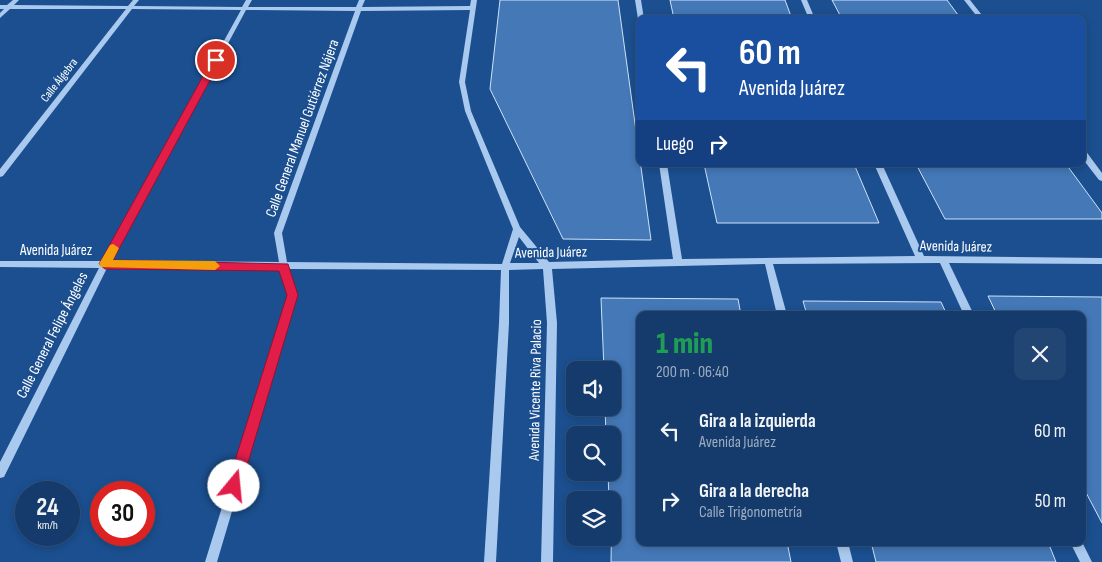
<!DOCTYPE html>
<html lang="es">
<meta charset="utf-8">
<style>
body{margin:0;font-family:"Sofia Sans Condensed",sans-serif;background:#214673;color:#f1f3f6;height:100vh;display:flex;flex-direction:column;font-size:19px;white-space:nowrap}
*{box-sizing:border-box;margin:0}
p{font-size:16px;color:#9dadc1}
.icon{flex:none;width:28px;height:28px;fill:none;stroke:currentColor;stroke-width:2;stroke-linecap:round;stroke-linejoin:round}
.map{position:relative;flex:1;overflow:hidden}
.panel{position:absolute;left:636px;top:311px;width:450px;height:235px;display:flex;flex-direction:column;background:#143b6b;border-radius:10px;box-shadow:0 2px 8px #0003,0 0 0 1px #33557e}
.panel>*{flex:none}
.hud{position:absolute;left:636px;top:15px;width:450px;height:152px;border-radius:10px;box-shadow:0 2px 8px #0003,0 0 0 1px #33557e;background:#1a4fa0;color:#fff;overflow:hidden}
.controls{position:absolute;left:566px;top:361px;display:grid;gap:10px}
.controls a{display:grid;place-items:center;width:55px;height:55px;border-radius:10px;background:#143b6b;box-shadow:0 2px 8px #0003,0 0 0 1px #33557e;font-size:25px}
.speed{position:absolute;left:15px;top:481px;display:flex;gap:10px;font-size:25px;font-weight:700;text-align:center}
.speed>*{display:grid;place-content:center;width:65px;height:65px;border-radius:50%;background:#143b6b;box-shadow:0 2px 8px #0003,0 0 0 1px #33557e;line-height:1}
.speed small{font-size:12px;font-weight:400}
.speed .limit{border:8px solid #d22;background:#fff;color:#111}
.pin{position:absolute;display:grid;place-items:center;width:42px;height:42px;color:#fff;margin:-21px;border:2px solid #fff;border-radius:50%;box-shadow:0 1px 5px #0007}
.me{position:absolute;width:55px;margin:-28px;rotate:17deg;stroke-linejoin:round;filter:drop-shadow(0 0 4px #0008)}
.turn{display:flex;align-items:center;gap:18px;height:105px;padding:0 20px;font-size:22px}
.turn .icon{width:65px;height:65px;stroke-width:2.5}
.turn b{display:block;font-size:35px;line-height:42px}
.then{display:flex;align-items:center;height:48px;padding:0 20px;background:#0003;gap:10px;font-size:19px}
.round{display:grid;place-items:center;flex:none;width:52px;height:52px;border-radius:10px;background:#214673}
.headline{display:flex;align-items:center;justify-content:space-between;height:85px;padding:0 20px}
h1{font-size:30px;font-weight:800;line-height:38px;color:#1e9e55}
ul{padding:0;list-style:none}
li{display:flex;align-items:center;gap:15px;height:70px;padding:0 20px}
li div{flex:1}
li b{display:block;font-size:19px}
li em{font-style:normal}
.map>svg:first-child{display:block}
.building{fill:#4478b7;stroke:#cfe3fa}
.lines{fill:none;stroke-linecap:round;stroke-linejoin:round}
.minor{fill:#a9c9ee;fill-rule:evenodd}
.route{fill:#e11d48;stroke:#92132f}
.slow{fill:#f59e0b}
.labels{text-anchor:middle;stroke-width:4;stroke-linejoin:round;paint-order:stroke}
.far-street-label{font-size:12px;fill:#fff;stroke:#1b4f8f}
.street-label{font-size:15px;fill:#fff;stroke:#1b4f8f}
</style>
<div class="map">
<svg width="1102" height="562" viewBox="0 0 1102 562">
<rect width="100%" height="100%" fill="#1b4f8f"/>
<!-- building -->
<path class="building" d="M500,0H618L651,240L563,239L490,89Z
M670,0H785L792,19H674Z
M832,0H947L961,19H842Z
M704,164H854L879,223H717Z
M916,164H1066L1102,213V219H945Z
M988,296L1102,297V523L1082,485V315H997Z
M601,298L738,299L741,315H640V542H787L791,562H611L612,500H609L608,472H612V435H606L605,408H612V370H604Z
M803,301L941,302L947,315H807Z
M871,542H1048L1056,562H876Z"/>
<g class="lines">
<!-- minor -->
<path class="minor" d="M13,0H19L14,5L128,6L133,0H139L134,6L242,7L246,0H252L248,7H356L359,0H365L362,7L470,6L471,0H477L465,82L471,111L520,227L549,262L673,259L659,164H667L682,259L915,256L874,164H882L924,256L1102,258V264L949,263L974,315H964L940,263L773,264L787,315H777L765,264L552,269L557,323L553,562H541L547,323L543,269L509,270V323L496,562H484L499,323L501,270L289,269L296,295L217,562H205L288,295L280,269L107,268L4,477L0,478V462L99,268L0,267V261H102L241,10L132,9L3,176L0,177V169L126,9H10L0,18V13L4,9H0V5H7ZM246,10L355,11L274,233L279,262L111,261ZM470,10L459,82L465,111L513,229L502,264L287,262L282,233L361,11ZM519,237L539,263H510Z
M635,0H641L644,19H640V21L638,19Z
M801,0H807L815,19H809Z
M964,0H970L985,19H979Z
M1082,150H1085L1102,173V181L1099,180L1082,158Z
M836,542H848L853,562H841Z
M1070,542H1082L1092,562H1080Z"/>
</g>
<!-- route -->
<path class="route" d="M213,58L221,60L113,260L288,264L298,295L241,486L239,491L234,493L229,491L227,486L287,295L279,271L105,269L99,264Z"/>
<!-- slow -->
<path class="slow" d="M113,244L119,248L113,260L215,261L220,266L215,270L101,267L99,264L110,245Z"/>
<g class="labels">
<!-- far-street labels -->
<g class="far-street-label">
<text transform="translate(59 80) rotate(-52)" y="4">Calle Álgebra</text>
</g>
<!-- street labels -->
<g class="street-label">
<text transform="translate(302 128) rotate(-70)" y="5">Calle General Manuel Gutiérrez Nájera</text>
<text transform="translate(956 246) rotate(1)" y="5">Avenida Juárez</text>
<text x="56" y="255">Avenida Juárez</text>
<text transform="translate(551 252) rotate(-1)" y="5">Avenida Juárez</text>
<text transform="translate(52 335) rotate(-63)" y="5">Calle General Felipe Ángeles</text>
<text transform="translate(535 390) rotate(-89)" y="5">Avenida Vicente Riva Palacio</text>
</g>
</g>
</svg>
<div class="controls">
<a><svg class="icon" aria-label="sound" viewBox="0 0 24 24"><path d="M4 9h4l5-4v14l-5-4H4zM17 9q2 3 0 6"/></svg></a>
<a><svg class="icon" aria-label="search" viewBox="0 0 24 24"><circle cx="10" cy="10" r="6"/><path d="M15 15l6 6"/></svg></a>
<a><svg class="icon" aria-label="layers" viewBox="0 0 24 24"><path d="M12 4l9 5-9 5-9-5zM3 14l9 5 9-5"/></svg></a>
</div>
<div class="speed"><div>24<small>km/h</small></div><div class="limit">30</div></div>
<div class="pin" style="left:216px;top:60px;background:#d93025"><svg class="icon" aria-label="arrive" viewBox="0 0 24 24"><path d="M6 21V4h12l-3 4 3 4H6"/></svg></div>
<svg class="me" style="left:234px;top:486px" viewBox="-20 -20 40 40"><circle r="19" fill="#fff"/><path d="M0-13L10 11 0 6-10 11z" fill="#e11d48"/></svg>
<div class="hud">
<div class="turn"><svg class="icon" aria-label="left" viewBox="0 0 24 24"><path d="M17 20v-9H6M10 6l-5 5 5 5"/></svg><div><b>60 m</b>Avenida Juárez</div></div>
<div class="then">Luego<svg class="icon" aria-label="right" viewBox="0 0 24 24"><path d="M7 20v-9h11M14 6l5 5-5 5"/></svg></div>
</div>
<section class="panel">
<div class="headline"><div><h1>1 min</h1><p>200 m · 06:40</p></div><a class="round"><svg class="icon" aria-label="close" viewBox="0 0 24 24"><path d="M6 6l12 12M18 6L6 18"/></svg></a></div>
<ul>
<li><svg class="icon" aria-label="left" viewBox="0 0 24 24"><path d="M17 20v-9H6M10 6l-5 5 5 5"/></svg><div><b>Gira a la izquierda</b><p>Avenida Juárez</p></div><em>60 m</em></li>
<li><svg class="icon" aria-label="right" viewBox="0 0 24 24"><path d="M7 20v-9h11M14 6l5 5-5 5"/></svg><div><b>Gira a la derecha</b><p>Calle Trigonometría</p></div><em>50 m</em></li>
</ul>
</section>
</div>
